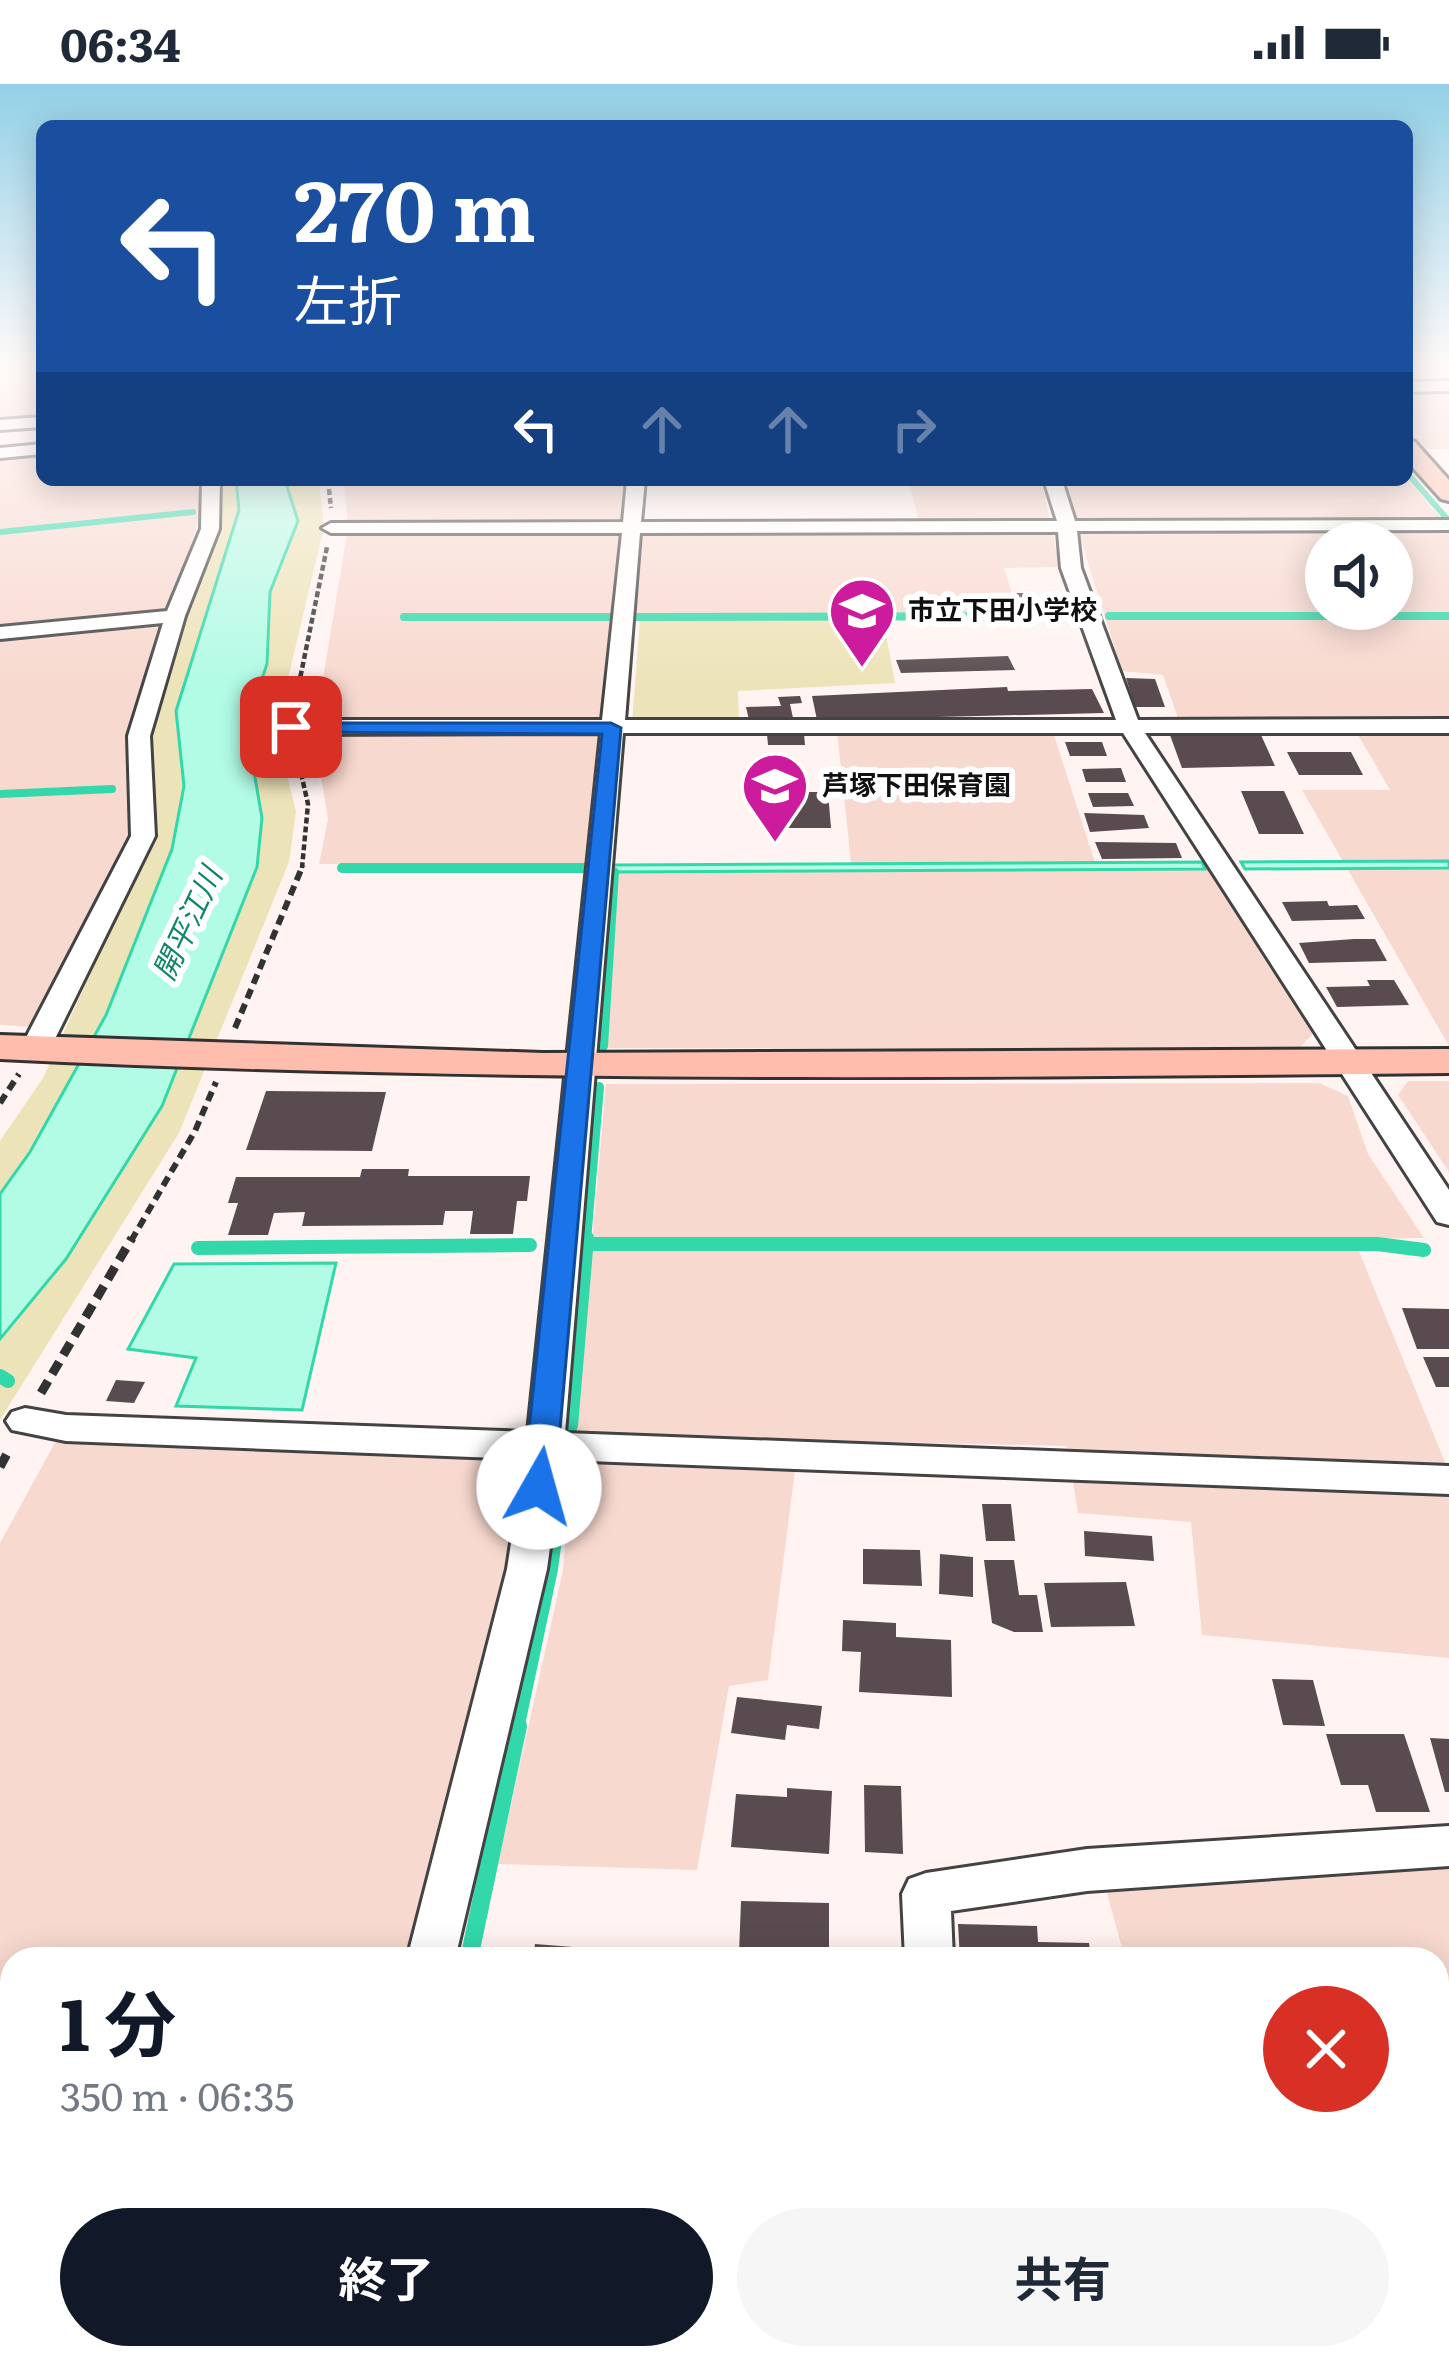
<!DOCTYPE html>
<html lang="ja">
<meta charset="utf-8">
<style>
body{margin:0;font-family:Literata,"Noto Sans JP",serif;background:#f6f6f7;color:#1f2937;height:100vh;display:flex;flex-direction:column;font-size:45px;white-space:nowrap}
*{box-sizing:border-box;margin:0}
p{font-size:39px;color:#747a83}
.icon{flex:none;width:66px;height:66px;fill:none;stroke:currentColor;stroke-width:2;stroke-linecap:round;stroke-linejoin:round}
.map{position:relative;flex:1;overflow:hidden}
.panel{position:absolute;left:0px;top:1863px;width:1449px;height:423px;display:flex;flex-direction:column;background:#fff;border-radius:36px 36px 0 0;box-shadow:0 6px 30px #0003}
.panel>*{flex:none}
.top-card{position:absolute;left:36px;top:36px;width:1377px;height:366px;border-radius:18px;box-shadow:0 6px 30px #0003;background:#1a4fa0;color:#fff;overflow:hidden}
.buttons{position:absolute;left:1305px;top:438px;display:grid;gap:24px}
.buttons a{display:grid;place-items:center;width:108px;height:108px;border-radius:50%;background:#fff;box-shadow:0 6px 30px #0003;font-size:60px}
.pin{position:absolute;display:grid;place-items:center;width:102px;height:102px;color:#fff;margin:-51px;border-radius:24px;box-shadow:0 6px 18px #0006}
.me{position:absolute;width:132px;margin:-66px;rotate:7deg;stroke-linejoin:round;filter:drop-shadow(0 0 9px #0008)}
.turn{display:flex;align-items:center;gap:42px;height:252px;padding:0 60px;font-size:54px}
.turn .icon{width:156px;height:156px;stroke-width:2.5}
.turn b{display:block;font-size:84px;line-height:102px}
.lanes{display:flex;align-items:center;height:114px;padding:0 60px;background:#0003;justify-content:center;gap:60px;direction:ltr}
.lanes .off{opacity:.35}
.round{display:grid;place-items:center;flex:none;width:126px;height:126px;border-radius:63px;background:#f6f6f7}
.summary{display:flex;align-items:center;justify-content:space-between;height:204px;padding:0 60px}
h1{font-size:72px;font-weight:700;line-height:90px;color:#111827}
.button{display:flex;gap:24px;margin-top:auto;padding:24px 60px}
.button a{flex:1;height:138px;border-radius:72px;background:#111827;color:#fff;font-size:48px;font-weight:700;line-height:138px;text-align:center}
.button a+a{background:#f6f6f7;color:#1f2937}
.status{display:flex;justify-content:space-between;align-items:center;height:84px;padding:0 60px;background:#fff;direction:ltr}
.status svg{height:33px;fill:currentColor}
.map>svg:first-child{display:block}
.farmland{fill:#f8d9cf;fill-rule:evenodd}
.green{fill:#ede3b8}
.water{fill:#b2fbe5;stroke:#33d8aa;stroke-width:3}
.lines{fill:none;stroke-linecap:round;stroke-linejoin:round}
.stream-far4{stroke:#33d8aa;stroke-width:6}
.stream-far3{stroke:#33d8aa;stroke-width:8}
.stream-far2{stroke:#33d8aa;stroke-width:10}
.stream-far1{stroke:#33d8aa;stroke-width:14}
.stream{stroke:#33d8aa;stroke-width:18}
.building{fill:#594b4f}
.street-casing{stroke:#434343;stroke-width:6}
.secondary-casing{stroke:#323232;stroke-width:6}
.path-far2{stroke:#323232;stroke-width:4.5;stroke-dasharray:6 3;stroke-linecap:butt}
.path-far1{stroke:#323232;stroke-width:6;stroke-dasharray:10 6;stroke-linecap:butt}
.path{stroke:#323232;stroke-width:9;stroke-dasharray:14 8;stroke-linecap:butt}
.street{fill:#fff;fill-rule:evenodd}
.secondary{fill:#ffbead;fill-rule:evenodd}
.route{fill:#1a73e8;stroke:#114b97;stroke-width:3}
.labels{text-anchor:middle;stroke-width:12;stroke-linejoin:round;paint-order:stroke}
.far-poi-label{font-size:27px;font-weight:bold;fill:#101010;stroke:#fff;text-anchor:start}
.far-water-label{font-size:30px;font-style:italic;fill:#0e8669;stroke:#fff}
</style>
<div class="status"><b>06:34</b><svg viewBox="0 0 49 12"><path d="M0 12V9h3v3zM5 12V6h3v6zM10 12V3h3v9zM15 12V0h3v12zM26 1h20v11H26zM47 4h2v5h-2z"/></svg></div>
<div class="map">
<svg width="1449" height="2284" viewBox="0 0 1449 2284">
<rect width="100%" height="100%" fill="#fff4f2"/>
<!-- farmland -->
<path class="farmland" d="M0,281H42V335L0,339Z
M1407,281H1449V365H1424L1407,347Z
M42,368V396H197L202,427L126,656L138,750L32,943L0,941V372Z
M1407,395L1449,443V962L1302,706H1390L1350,637H1179L1163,591L1122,587L1062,396ZM1326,459H1392V525H1326Z
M344,396H626L592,779L319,780L328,735L314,649L348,443Z
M909,396H1041L1060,483L1004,484L1019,531L634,532L642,440L919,439Z
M837,648H1053L1096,782H1209L1314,949L1298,965L607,964L616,788L852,787Z
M1408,997H1449V1088L1398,1011Z
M1319,999L1348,1012L1368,1070L1424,1154L1354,1155L1449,1388V1574L1202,1551L1191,1438L1078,1429L1067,1362L799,1356L768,1596L729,1602L697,1786L498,1780L563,1486L606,1000Z
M58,1353L518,1375L507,1488L405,1875H12V2274H804L809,2284H0V1459Z
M1449,1780V1904L1437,1905V1875H1125L1105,1802Z"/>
<!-- green -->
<path class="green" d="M219,396H236L239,426L176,627L184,702L172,765L106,931L30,1068L0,1110V1057L43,994L154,750L151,643L222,425Z
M285,396H319L324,443L276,645L296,728L289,778L179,1049L0,1336V1255L66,1175L162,1022L262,734L246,642L267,580L270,508L298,438Z
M883,534L895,599L738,607L739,638L632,639L640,535Z"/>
<!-- water -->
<path class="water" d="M236,396H285L298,437L270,508L267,580L246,642L262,734L257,783L162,1022L66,1175L0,1255V1110L30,1068L106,931L172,765L184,702L176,627L239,426Z
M1449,777V784L1245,785L1241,778Z
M1202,778L1205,785L612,788V781Z
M336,1179L302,1326L176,1322L196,1274L128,1265L174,1180Z"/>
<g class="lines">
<!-- stream-far4 -->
<path class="stream-far4" d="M1407,389L1449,437
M0,448L193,428"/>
<!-- stream-far3 -->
<path class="stream-far3" d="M1109,532H1449
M404,533H611
M635,533L1073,532
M0,710L112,705"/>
<!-- stream-far2 -->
<path class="stream-far2" d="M342,784H584
M603,962L614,788
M586,1157L599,1003"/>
<!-- stream-far1 -->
<path class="stream-far1" d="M586,1160H1377L1424,1166
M198,1164L530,1161
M0,1292L8,1297
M571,1342L587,1154
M517,1645L551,1485L565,1381"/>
<!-- stream -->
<path class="stream" d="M469,1875L518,1642
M382,2284L385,2274"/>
</g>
<!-- building -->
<path class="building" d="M1016,509H1036L1038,518H1064L1068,528L1027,529Z
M1008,572L1015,586L901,589L896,576Z
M1126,594L1155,595L1165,623H1135Z
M1007,603L1008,607L1092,605L1104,629L817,636L812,612Z
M800,612L802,619L790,620L793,634L749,636L746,623L781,622L778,613Z
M767,650H804L805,661H768Z
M1170,651H1261L1275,682L1182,684Z
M1065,658H1102L1107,672H1070Z
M1287,668H1351L1363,691H1299Z
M1121,684L1126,698H1086L1082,685Z
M1241,707H1284L1304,750H1259Z
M761,708H828L831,744H762Z
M1088,709H1128L1134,722L1093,723Z
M1084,729L1144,731L1149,744L1090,748Z
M1095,758L1176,759L1182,774L1102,775Z
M1327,817L1329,822L1357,821L1365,835L1292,837L1282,818Z
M1354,855H1375L1387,877L1309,879L1299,859Z
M1367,896H1394L1409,921L1337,923L1326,903L1370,902Z
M266,1007L386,1008L372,1067L246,1066Z
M362,1085H409L408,1092H530L527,1117H517L513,1150H470L473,1127H445L443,1141L302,1142L305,1128L274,1129L268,1151H228L238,1119H228L236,1093H360Z
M1402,1224L1449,1225V1265H1417Z
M1423,1273H1449V1303H1436Z
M116,1296L145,1298L134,1319L106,1317Z
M982,1420H1011L1015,1457H986Z
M1084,1447L1152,1452L1154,1477L1085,1472Z
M863,1465L920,1466L922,1502L863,1500Z
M940,1470L973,1473V1513L939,1510Z
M984,1476H1014L1019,1511H1037L1043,1548H1014L992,1539Z
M1126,1498L1135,1542L1051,1543L1044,1499Z
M843,1536L896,1539V1553L951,1556L952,1613L859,1608L861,1568L842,1567Z
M1272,1595L1313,1596L1325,1642L1283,1641Z
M737,1613L822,1622L819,1645L787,1641L785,1656L731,1649Z
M1326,1650H1404L1430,1728H1376L1368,1701H1341Z
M1430,1654L1449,1655V1708H1445Z
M864,1701L901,1702L903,1770L865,1768Z
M787,1704L832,1707L829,1770L731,1763L736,1710L787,1713Z
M741,1817L829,1819V1873L750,1875L751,1870H739Z
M958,1840L1037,1842L1038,1858L1089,1859L1091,1875H960Z
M535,1860L686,1872V1875H533Z
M1437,1932H1449V1998L1437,1999Z
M1449,2112V2213H1437V2113Z
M993,2274H1058V2284H994Z
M1086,2274H1163L1164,2284H1087Z
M1286,2274H1329L1331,2284H1288Z"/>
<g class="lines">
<!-- street casing -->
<g class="street-casing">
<path id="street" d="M1449,297V307L1407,308V298Z
M42,333V343L0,346V336Z
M42,360V370L0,374V364Z
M202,396H220L219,445L185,532L150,652L155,752L50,965L45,971H25L20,965L131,752L128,652L163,539L0,555V543L167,527L201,445Z
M627,396H645L641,438L1057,437L1044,396H1062L1075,437L1449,436V446L1077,447L1081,484L1138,636L1449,635V649H1145L1449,1106V1141L1437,1138L1123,649H623L565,1349L1449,1382V1410L562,1376L547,1485L455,1875H407L507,1485L524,1375L66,1357L12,1346L6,1337L12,1328L25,1324L66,1331L528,1348L601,649L291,650L280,643L291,636H602L622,449H331L322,444L331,439L623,438ZM1058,448L1061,484L1116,636H625L640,449Z
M1449,1742V1782L1087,1807L951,1827L953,1875H905L902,1810L909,1795L926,1789L1087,1765Z
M312,2274H368L367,2284H309Z
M918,2274H974L975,2284H917Z"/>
</g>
<!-- secondary casing -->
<g class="secondary-casing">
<path id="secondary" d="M1407,356L1415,358L1449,396V417L1441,415L1407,377Z
M0,951L543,969L1449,965V989C966,994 483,999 0,975Z"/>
</g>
<!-- path-far2 -->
<path class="path-far2" d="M328,396L331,424
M295,619L327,463
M295,663L308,720L302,784"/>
<!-- path-far1 -->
<path class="path-far1" d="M235,944L303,781
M0,1019L19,990
M131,1157L195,1047L216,998"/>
<!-- path -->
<path class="path" d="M41,1309L132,1154
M0,1383L10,1364"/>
<!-- street -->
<use href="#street" class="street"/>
<!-- secondary -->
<use href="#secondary" class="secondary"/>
</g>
<!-- sky -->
<linearGradient id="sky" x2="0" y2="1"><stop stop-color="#92d0e7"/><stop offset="0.47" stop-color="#fffaf9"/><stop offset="1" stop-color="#fffaf9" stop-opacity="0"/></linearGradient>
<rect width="1449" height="601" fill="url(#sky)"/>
<!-- route -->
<path class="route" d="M284,639H611L621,644L555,1403L551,1411H528L523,1403L602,650L291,648L282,643Z"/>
<!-- icons -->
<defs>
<g id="school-pin" transform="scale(3.45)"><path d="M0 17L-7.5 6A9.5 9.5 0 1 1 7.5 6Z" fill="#cc1b9c" stroke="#fff"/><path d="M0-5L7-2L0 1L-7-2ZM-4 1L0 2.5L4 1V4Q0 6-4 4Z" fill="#fff"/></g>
</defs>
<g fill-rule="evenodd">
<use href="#school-pin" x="862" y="527"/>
<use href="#school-pin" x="775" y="702"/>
</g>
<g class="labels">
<!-- far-poi labels -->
<g class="far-poi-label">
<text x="908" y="536">市立下田小学校</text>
<text x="822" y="711">芦塚下田保育園</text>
</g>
<!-- far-water labels -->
<g class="far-water-label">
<text transform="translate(188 840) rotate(-65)" y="10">開平江川</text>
</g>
</g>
</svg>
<div class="buttons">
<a><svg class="icon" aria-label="sound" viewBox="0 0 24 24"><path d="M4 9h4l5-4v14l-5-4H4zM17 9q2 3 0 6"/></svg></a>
</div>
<div class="pin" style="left:291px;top:643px;background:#d93025"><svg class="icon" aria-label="arrive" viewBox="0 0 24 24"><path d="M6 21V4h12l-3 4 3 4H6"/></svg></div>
<svg class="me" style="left:539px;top:1403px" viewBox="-20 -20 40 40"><circle r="19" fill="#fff"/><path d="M0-13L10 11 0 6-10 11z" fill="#1a73e8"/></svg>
<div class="top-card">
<div class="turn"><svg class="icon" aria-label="left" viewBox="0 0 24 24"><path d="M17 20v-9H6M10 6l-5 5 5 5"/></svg><div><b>270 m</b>左折</div></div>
<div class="lanes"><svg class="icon" aria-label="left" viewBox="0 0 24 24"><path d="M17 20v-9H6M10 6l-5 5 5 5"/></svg><svg class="icon off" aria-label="ahead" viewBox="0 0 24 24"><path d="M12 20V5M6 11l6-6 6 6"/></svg><svg class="icon off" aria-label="ahead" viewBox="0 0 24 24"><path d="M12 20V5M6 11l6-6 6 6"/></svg><svg class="icon off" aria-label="right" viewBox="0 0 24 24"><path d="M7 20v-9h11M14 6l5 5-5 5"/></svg></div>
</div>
<section class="panel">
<div class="summary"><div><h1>1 分</h1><p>350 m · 06:35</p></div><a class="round" style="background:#d93025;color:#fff"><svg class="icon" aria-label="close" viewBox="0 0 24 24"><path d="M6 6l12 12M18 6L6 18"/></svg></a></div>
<div class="button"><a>終了</a><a>共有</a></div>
</section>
</div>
